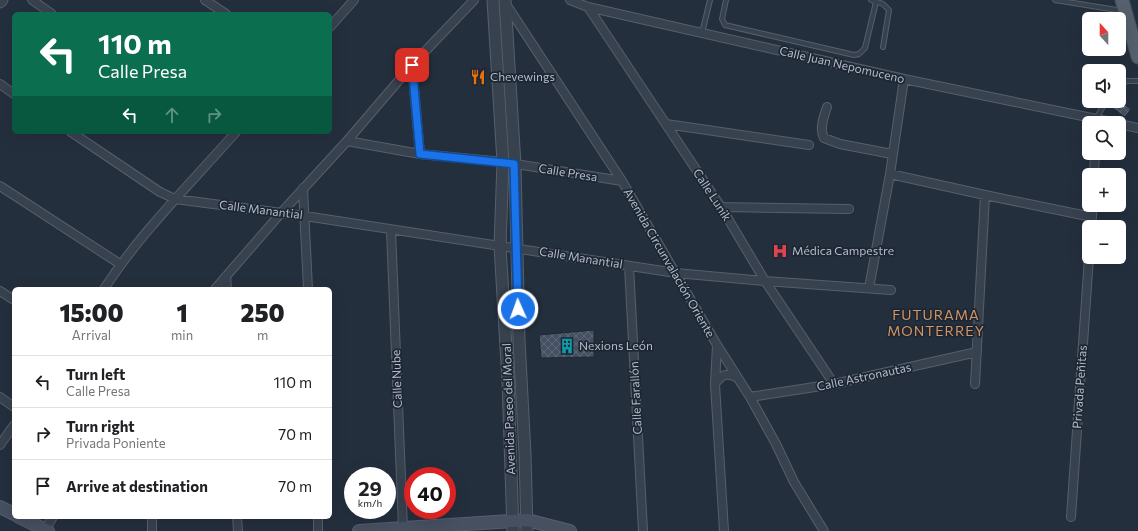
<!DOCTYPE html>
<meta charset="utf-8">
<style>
body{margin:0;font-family:Commissioner,sans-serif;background:#f2f2f2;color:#202124;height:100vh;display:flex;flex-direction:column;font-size:15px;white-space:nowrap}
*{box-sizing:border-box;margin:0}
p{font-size:13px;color:#757577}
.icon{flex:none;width:22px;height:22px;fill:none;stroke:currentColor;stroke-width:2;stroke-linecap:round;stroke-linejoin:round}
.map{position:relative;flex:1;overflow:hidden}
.drawer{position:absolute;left:12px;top:287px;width:320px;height:232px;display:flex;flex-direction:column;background:#fff;border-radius:6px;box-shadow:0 4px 16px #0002}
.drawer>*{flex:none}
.banner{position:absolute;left:12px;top:12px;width:320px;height:122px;border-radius:6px;box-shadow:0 4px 16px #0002;background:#0b6e4f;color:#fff;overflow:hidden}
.needle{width:26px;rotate:339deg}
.controls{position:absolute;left:1082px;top:12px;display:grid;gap:8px}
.controls a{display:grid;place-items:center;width:44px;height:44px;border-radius:6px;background:#fff;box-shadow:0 4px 16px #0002;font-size:20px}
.speed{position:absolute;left:344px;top:467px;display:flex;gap:8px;font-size:20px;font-weight:700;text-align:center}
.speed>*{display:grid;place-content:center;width:52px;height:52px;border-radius:50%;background:#fff;box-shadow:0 4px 16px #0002;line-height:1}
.speed small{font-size:10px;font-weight:400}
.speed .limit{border:6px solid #d22;background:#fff;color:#111}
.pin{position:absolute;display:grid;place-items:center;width:34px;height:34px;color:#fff;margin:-17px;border-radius:8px;box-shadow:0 2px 6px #0006}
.me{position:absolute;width:44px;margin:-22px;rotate:358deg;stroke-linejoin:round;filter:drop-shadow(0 0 3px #0008)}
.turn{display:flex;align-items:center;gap:14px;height:84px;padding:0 20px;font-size:18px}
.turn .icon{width:52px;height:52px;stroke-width:2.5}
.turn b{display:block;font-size:28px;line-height:34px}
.lanes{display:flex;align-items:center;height:38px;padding:0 20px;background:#0003;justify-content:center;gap:20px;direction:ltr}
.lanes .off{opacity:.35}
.eta{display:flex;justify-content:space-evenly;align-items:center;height:68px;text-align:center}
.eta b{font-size:24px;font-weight:800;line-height:28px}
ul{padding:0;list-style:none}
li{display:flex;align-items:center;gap:12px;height:52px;padding:0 20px;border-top:1px solid #e0e0e0}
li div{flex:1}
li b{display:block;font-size:15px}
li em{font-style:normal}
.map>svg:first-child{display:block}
.building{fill:url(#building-cross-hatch);stroke:#1f2835}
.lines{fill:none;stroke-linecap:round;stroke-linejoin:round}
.service-casing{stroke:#565f6c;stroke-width:6}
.minor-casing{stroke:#565f6c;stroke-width:10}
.tertiary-casing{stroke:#565f6c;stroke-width:13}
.secondary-casing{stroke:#565f6c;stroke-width:14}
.primary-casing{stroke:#414a57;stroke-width:15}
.service{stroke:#38414e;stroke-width:4}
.minor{stroke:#38414e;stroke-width:8}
.tertiary{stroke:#38414e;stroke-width:11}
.secondary{stroke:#465061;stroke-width:12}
.primary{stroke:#56606e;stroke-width:13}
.route-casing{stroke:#114b97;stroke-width:10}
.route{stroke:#1a73e8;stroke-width:7}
.labels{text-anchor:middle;stroke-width:3.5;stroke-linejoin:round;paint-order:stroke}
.street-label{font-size:12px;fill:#b4bcc9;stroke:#1d2633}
.poi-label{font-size:12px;fill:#b4bcc9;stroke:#1d2633;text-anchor:start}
.quarter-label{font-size:14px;letter-spacing:1px;fill:#d59563;stroke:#1d2633}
</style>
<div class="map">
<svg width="1138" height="531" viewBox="0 0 1138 531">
<defs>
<pattern id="building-cross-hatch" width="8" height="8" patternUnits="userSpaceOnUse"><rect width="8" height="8" fill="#455162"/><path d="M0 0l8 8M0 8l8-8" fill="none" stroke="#5d6877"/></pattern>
</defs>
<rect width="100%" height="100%" fill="#242f3e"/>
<!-- building -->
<path class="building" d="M1109,101H1120L1131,109L1125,117L1108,105Z
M594,330V357L541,358L539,335Z"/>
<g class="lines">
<!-- service casing -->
<g class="service-casing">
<path id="service" d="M726,0L722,19L725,25L854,55L859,54L865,48L876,2
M871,0L883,4L889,10L883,47
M1055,0L1123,11
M702,33L710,0
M1119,83L1128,81H1138
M1096,119L1106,101"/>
</g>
<!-- minor casing -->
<g class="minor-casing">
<path id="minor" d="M32,0L52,14
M205,0L226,14
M570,0L588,7L904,79L1116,123
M506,4L622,181L717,345L750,397L776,444L794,482L824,531
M588,7L721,207L765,281L834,384
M330,27L354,0
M412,65L420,154
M0,84L14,94
M827,107C824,116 819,129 824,138L840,144L892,154
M666,124L809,145
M1119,124L1138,128
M71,132L160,192L175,199L305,216L676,273L765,281L891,290
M347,141L420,154L503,162L622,181
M890,174L985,195L1092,217
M1094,175L1095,153
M0,186L120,264
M303,188L308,289
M721,207L849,209
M1091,227L1093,205
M391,230L403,528
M629,266L643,531
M226,276L227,289
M869,288L890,174L904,79
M104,289C141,232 191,183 236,132
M215,289L281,213L347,141L412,65L474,0
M0,291L14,300
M715,384L717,345
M975,384L985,195
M0,397L14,407
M750,397L834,384L977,352
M0,445L14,425
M152,517V531
M237,517L238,531
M318,517V531
M1071,517L1089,257
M44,531L53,517
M724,531L715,384C722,374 727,372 738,378"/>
</g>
<!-- tertiary casing -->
<g class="tertiary-casing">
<path id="tertiary" d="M493,0L503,162L500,246L508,381L513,531
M505,0L515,165L519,340L525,454L527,531
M0,2L2,0"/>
</g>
<!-- secondary casing -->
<g class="secondary-casing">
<path id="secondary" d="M0,507L14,514
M19,517L48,531
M359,531L527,520L570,531"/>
</g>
<!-- primary casing -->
<g class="primary-casing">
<path id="primary" d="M1122,0L1138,57"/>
</g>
<!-- service -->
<use href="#service" class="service"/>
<!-- minor -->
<use href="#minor" class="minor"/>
<!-- tertiary -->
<use href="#tertiary" class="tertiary"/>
<!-- secondary -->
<use href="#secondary" class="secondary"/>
<!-- primary -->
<use href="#primary" class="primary"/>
</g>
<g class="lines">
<!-- route casing -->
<g class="route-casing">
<path id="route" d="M412,65L420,154L514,164L518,309"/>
</g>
<!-- route -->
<use href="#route" class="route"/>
</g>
<!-- icons -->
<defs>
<g id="restaurant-bare" transform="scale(1.2)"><path d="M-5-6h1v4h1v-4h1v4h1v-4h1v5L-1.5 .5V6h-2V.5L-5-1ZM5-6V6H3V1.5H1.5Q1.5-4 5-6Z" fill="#e8710a" stroke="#1d2633" stroke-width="2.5" paint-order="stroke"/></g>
<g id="hospital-bare" transform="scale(1.2)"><path d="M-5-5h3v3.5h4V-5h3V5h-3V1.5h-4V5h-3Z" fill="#e0444e" stroke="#1d2633" stroke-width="2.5" paint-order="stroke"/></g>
<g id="building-bare" transform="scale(1.2)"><path d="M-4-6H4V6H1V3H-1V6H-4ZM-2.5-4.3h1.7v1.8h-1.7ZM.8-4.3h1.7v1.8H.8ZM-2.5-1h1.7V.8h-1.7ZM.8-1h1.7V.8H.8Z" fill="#0f9aa8" stroke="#1d2633" stroke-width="2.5" paint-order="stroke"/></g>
</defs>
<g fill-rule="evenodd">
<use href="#restaurant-bare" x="478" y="77"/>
<use href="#hospital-bare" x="780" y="251"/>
<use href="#building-bare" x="567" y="346"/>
</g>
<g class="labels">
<!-- street labels -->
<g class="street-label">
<text transform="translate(842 65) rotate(13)" y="4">Calle Juan Nepomuceno</text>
<text transform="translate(568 173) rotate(9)" y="4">Calle Presa</text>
<text transform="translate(712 195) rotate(57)" y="4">Calle Lunik</text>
<text transform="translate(261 210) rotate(7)" y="4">Calle Manantial</text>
<text transform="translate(581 258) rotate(9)" y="4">Calle Manantial</text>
<text transform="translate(669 263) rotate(60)" y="4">Avenida Circunvalación Oriente</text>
<text transform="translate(864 377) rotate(-12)" y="4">Calle Astronautas</text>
<text transform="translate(397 379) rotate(-92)" y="4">Calle Nube</text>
<text transform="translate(1080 387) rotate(-86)" y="4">Privada Peñitas</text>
<text transform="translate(636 398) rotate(-93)" y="4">Calle Farallón</text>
<text transform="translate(509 409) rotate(-92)" y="4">Avenida Paseo del Moral</text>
</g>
<!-- poi labels -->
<g class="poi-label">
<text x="490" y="81">Chevewings</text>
<text x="792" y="255">Médica Campestre</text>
<text x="579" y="350">Nexions León</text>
</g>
<!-- quarter labels -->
<g class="quarter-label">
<text x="936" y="320">FUTURAMA<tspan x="936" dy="16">MONTERREY</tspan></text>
</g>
</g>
</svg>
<div class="controls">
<a><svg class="needle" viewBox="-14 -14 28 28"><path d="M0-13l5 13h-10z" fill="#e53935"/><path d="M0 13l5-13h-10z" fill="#757577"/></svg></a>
<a><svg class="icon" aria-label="sound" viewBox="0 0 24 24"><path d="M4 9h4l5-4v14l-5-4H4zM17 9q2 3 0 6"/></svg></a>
<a><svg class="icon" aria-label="search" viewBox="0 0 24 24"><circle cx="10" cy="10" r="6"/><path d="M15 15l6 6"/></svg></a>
<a>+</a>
<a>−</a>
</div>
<div class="speed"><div>29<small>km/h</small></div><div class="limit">40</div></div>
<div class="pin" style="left:412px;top:65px;background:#d93025"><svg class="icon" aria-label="arrive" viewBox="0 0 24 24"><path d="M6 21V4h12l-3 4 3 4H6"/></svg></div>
<svg class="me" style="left:518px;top:309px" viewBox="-20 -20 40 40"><circle r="17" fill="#1a73e8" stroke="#fff" stroke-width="3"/><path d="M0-11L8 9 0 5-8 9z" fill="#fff"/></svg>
<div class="banner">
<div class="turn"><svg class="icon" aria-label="left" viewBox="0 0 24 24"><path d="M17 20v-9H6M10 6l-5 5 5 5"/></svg><div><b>110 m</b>Calle Presa</div></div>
<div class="lanes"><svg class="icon" aria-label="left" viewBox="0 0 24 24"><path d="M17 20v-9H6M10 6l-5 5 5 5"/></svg><svg class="icon off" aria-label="ahead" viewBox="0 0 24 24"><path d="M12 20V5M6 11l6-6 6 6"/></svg><svg class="icon off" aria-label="right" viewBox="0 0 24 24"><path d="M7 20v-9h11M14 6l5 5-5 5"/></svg></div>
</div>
<section class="drawer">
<div class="eta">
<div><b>15:00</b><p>Arrival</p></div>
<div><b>1</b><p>min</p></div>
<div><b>250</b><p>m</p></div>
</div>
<ul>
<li><svg class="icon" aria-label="left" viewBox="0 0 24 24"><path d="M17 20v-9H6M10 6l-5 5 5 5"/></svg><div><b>Turn left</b><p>Calle Presa</p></div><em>110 m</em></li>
<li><svg class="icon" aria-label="right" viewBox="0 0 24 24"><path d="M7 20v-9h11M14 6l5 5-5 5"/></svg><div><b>Turn right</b><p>Privada Poniente</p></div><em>70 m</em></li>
<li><svg class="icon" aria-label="arrive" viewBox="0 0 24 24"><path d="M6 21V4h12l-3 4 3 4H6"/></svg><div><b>Arrive at destination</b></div><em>70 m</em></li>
</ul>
</section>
</div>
